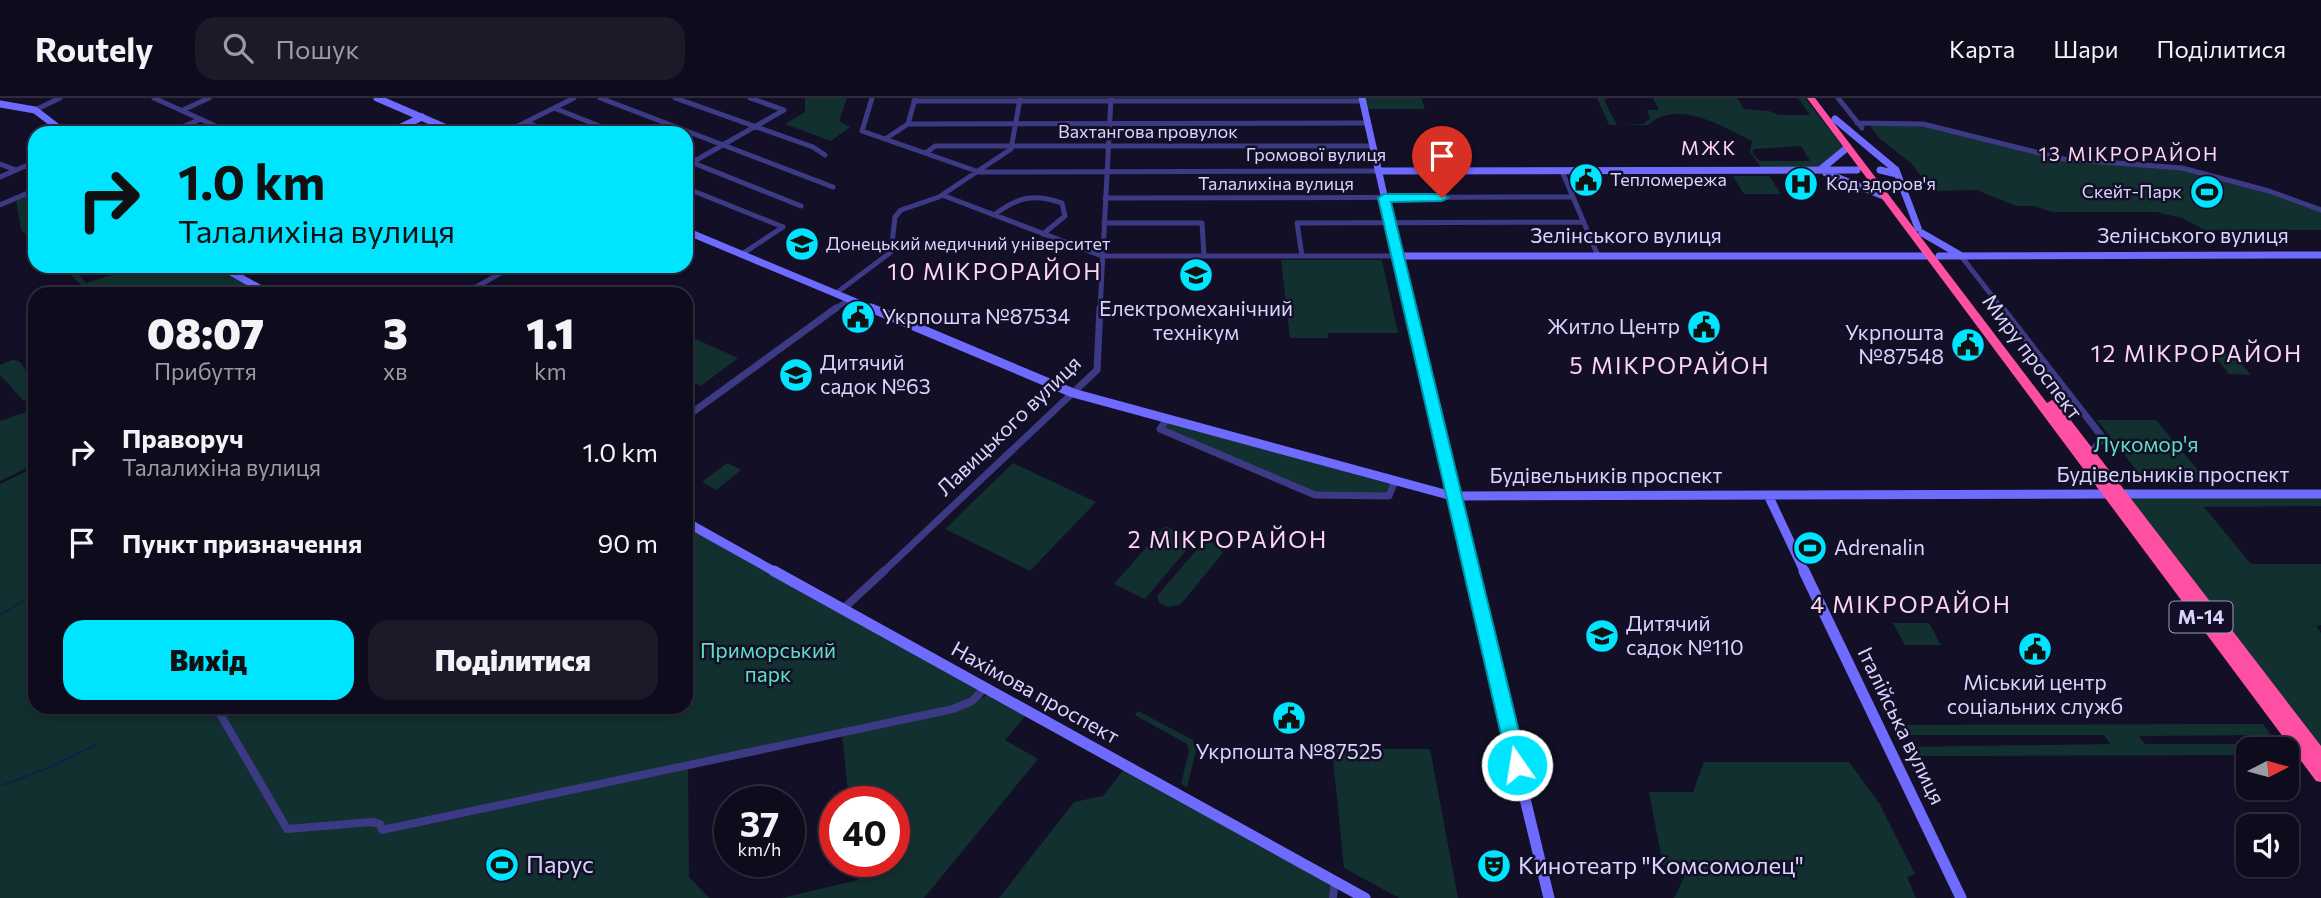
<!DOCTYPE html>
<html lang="uk">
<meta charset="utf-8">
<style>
body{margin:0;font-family:Commissioner,sans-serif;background:#1c1929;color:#f1f3f6;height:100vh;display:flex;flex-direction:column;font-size:26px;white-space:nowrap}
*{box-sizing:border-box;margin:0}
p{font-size:23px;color:#9b9ba3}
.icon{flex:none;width:38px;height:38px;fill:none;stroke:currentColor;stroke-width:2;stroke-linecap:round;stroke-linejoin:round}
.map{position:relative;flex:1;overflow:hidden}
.details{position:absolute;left:28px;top:189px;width:665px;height:427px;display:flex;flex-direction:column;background:#0e0b1c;border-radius:21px;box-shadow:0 4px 10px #0003,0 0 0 2px #2e2b3b}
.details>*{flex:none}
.top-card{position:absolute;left:28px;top:28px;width:665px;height:147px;border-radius:21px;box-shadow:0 4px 10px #0003,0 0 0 2px #2e2b3b;background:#00e5ff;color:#111;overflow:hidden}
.needle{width:46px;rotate:84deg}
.tools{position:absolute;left:2236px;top:639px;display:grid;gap:14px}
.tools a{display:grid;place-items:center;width:63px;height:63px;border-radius:14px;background:#0e0b1c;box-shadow:0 4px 10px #0003,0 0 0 2px #2e2b3b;font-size:35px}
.speed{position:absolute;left:714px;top:688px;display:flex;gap:14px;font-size:35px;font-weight:700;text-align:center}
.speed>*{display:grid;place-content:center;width:91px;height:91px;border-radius:50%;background:#0e0b1c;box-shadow:0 4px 10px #0003,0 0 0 2px #2e2b3b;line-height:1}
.speed small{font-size:18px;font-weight:400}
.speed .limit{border:10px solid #d22;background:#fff;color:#111}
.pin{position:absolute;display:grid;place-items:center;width:60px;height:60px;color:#fff;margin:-72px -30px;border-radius:50% 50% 50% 0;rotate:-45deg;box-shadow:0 0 7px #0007}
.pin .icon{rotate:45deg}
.me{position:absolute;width:77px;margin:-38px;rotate:347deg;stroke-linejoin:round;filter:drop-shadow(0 0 5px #0008)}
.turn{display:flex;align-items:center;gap:24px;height:147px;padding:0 35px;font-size:32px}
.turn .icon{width:91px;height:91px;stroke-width:2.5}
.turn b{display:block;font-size:49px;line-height:60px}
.eta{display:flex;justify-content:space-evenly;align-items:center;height:119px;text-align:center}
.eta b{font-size:42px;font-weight:800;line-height:49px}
.action{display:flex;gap:14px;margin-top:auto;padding:14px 35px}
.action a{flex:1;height:80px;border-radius:21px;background:#00e5ff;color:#111;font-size:28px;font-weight:800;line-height:80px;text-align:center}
.action a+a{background:#1c1929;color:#f1f3f6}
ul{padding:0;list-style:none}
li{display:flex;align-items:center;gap:21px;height:91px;padding:0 35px}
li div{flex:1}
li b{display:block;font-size:26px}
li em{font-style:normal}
header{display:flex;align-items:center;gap:42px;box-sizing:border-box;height:98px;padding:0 35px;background:#0e0b1c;border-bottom:2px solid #2e2b3b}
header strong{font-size:33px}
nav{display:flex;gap:38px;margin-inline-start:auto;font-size:24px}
.search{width:490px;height:63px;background:#1c1929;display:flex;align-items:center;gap:18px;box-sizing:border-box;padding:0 24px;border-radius:21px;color:#9b9ba3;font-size:26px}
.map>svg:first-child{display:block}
.green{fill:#12302f;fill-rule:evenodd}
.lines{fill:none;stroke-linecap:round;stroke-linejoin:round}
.stream{stroke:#0c2248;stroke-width:2}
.street-far2{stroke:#3d3a85;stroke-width:5}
.street-far1{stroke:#3d3a85;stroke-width:7}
.street{stroke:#3d3a85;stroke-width:8}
.secondary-far2{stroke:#6f6bff;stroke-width:7}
.secondary-far1{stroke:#6f6bff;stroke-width:9}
.secondary{stroke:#6f6bff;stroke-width:11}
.highway{fill:#ff4fa3;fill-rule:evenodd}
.route{fill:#00e5ff;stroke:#0095a6;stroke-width:2}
.labels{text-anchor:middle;stroke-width:5;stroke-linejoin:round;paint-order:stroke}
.far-street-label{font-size:18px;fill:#d9d4ff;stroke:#130f26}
.far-poi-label{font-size:18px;fill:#d9d4ff;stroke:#130f26;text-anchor:start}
.far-neighbourhood-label{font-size:19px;letter-spacing:2px;fill:#ffd6f0;stroke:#130f26}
.shield{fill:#130f26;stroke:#9e99be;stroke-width:2}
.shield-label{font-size:19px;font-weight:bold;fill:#d9d4ff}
.street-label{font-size:21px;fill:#d9d4ff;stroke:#130f26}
.poi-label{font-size:21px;fill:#d9d4ff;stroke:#130f26;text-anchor:start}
.park-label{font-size:21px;fill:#5fe0c0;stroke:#130f26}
.neighbourhood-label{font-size:23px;letter-spacing:2px;fill:#ffd6f0;stroke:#130f26}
.near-poi-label{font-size:24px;fill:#d9d4ff;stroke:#130f26;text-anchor:start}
</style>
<header>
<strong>Routely</strong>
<div class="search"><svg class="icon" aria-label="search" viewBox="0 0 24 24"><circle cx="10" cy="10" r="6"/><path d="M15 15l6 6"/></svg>Пошук</div>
<nav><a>Карта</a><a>Шари</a><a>Поділитися</a></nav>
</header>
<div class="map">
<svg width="2321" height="800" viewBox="0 0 2321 800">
<rect width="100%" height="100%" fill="#130f26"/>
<!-- green -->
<path class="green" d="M805,0H847L839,23L850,29L831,43L785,26L805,14Z
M1364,0H1421L1425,11H1367Z
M1597,0H1608L1604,2L1617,27L1643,26L1650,20L1647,12H1659L1653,0H1737L1744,11L1769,13L1779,17H1810L1798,0H1805L1844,50L1817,72H1763L1750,54L1752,43C1723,29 1678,0 1648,27H1609ZM1801,48L1810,63H1759L1752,54L1754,51Z
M1876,27L1923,28L2053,60L2183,72L2268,94L2321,114V132H2205L2182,120L2156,114H2052L2034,108H2016L1977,92L1931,93L1912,66L1879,40L1870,28Z
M1733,78H1769L1781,96H1744Z
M35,93V144L21,132L16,101Z
M1281,162H1382L1398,235H1328V240H1290Z
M62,168H72L86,185L115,176L126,168H221L271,196H90Z
M689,238L738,260L701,288L686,281V240Z
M2212,255L2233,256L2251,277L2229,276Z
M12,262L19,263C30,275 35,290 35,306L23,302L0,277V267Z
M35,311V366L0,383V323Z
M2097,322H2156L2207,383H2145Z
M1168,323L1360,378L1390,386L1386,397L1316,395L1164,330Z
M727,365L741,372L716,392L702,384Z
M1013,365L1096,404L1030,473L945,431Z
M35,369V609H686V427L985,592L949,609L386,731L388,735L688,671L689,779L709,800H0V386Z
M2126,398H2321V408L2204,409L2251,466H2321V527L2316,528L2321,535V652Z
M1165,428L1195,442L1145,501L1114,486Z
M1211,444L1220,448L1223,455L1180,507L1168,509L1159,505L1157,498L1200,448Z
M1893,525H1929L1941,547H1905Z
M990,595L1027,616L1005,642L1038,661L924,800H782L858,782L856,763H894V704L849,703L842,637L966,609Z
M1138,613L1193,642L1196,653L1187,689L1181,686L1189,653L1187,646L1135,617Z
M2263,626L2271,637L2139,638L2145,646H2278L2282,651H2249V657L1907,658L1903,649L2110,646L2104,637H1897L1893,627Z
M1332,651H1430L1458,800H1399L1344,770Z
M1704,664H1849L1879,705L1915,776L1907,779L1916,800H1674L1690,767H1663L1649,694H1693Z
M1125,670L1334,787L1333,800H999L1074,704L1103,698Z"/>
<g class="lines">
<!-- stream -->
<path class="stream" d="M0,517L35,496
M0,688L48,670L96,647"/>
<!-- street-far2 -->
<path class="street-far2" d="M154,0L231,35
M600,0L833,89
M675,0L813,49L825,57
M750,0L784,12
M872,0L862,33L979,74L1378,73
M1838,0L1862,30
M914,3H1362
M554,10L617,35
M35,12L60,0
M183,12L209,0
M526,24L553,35
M1857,25L1923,26L2064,61L2182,70L2269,93L2321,112
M908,26L1367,25
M168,35L201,21
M504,35L574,0
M885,41L908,26L915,1
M926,55L935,48H1373
M686,62L801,108
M0,66L16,72
M686,68L784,12
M1562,73L1598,158
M0,79L35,64
M686,90L783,129
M942,97L1102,158H1397
M1105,100L1573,99
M0,107L35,92
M994,117C1018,99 1033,95 1062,105L1065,118L1043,136
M1104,125H1202L1204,158
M742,156L783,129
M1302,158L1297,125L1584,124
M1961,158L2003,212
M464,196L513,168
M835,196L891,154L895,119L901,112L939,99L1011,51L1020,1
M834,212L849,201
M1100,212L1111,0"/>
<!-- street-far1 -->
<path class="street-far1" d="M2002,210L2103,340L2090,355
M686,319L836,210
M1167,321L1160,331L1315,397L1389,398L1394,385
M882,475L1097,272L1100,210"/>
<!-- street -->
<path class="street" d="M843,511L884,473
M216,609L287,731L372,724L380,726L382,732L953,611L972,603L986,589
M1333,800L1335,783"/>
<!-- secondary-far2 -->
<path class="secondary-far2" d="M377,0L458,35
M1362,0L1410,212
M0,6L35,12L65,35
M1835,21L1896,72L1918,130
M389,35L422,19
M1820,72L1848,49
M1880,72L1897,76
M1378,73L1857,72
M1826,75L1886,99
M686,133L875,212
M1922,135L1960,157
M1397,158H1930
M1939,158L2321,157
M220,168L270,196"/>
<!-- secondary-far1 -->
<path class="secondary-far1" d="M871,210L1073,295L1452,398L2109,396
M1410,210L1470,475
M2120,396H2321
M1768,397L1805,475
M686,424L777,475"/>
<!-- secondary -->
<path class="secondary" d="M774,473L1365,800
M1470,473L1549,800
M1804,473L1961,800"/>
<!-- highway -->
<path class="highway" d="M1807,0H1815L2047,305L2052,302L2056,303L2321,648V684L2316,683Z"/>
</g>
<!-- route -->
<path class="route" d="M1384,96H1442L1448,100L1442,103L1391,104L1527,667L1524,673L1517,675L1511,673L1508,667L1378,100Z"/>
<!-- icons -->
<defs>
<g id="civic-disc" transform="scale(1.75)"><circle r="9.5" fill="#00e5ff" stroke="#130f26"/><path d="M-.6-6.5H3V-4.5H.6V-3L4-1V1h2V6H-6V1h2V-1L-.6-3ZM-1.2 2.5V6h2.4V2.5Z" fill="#111"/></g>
<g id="hospital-disc" transform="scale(1.75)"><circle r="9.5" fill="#00e5ff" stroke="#130f26"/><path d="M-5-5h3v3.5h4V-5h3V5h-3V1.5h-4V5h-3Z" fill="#111"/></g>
<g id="stadium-disc" transform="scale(1.75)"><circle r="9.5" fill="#00e5ff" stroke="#130f26"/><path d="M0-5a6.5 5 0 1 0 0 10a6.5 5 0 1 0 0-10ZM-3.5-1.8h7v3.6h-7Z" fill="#111"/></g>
<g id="university-disc" transform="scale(1.75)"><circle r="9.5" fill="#00e5ff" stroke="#130f26"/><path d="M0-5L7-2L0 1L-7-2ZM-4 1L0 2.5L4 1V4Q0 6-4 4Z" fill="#111"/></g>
<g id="school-disc" transform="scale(1.75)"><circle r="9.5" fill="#00e5ff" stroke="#130f26"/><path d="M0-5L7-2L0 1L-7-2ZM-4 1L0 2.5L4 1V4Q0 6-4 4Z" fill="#111"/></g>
<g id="theatre-disc" transform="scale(1.75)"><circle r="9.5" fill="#00e5ff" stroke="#130f26"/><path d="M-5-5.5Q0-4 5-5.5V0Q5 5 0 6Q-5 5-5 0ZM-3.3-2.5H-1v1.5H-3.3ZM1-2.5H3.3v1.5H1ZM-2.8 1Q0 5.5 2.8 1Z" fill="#111"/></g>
</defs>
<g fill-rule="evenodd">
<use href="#civic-disc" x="1586" y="82"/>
<use href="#hospital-disc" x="1801" y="86"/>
<use href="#stadium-disc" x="2207" y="94"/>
<use href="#university-disc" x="802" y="146"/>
<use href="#university-disc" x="1196" y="177"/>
<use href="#civic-disc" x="858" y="219"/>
<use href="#civic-disc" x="1704" y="229"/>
<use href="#civic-disc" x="1968" y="247"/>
<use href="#school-disc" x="796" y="277"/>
<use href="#stadium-disc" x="1810" y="450"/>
<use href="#school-disc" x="1602" y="538"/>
<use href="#civic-disc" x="2035" y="551"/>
<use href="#civic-disc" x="1289" y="620"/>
<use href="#stadium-disc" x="502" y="767"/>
<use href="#theatre-disc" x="1494" y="768"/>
</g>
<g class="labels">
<!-- far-street labels -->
<g class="far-street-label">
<text x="1148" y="40">Вахтангова провулок</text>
<text x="1316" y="63">Громової вулиця</text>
<text x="1276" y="92">Талалихіна вулиця</text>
</g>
<!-- far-poi labels -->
<g class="far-poi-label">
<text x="1610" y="88">Тепломережа</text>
<text x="1826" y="92">Код здоров'я</text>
<text x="2182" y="100" text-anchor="end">Скейт-Парк</text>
<text x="826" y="152">Донецький медичний університет</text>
</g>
<!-- far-neighbourhood labels -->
<g class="far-neighbourhood-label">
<text x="1709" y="57">МЖК</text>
<text x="2129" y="63">13 МІКРОРАЙОН</text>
</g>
<!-- shield labels -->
<rect class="shield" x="2169.5" y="503.5" width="63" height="31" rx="5"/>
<g class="shield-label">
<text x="2201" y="526">М-14</text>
</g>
<!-- street labels -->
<g class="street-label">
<text x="1626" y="145">Зелінського вулиця</text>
<text x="2193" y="145">Зелінського вулиця</text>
<text transform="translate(2032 259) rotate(53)" y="7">Миру проспект</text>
<text transform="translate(1009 328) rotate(-44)" y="7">Лавицького вулиця</text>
<text x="2173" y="384">Будівельників проспект</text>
<text x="1606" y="385">Будівельників проспект</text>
<text transform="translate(1035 595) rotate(29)" y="7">Нахімова проспект</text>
<text transform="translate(1901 628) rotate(64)" y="7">Італійська вулиця</text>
</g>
<!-- poi labels -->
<g class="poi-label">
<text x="1196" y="218" text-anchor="middle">Електромеханічний<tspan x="1196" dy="24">технікум</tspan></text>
<text x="882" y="226">Укрпошта №87534</text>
<text x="1680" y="236" text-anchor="end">Житло Центр</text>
<text x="1944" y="242" text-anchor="end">Укрпошта<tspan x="1944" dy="24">№87548</tspan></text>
<text x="820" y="272">Дитячий<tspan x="820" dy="24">садок №63</tspan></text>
<text x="1834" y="457">Adrenalin</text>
<text x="1626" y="533">Дитячий<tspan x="1626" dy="24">садок №110</tspan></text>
<text x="2035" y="592" text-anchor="middle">Міський центр<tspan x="2035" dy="24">соціальних служб</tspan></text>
<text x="1289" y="661" text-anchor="middle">Укрпошта №87525</text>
</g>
<!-- park labels -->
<g class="park-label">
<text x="2146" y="354">Лукомор'я</text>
<text x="768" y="560">Приморський<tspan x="768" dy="24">парк</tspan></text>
</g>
<!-- neighbourhood labels -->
<g class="neighbourhood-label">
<text x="995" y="182">10 МІКРОРАЙОН</text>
<text x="2197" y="264">12 МІКРОРАЙОН</text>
<text x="1670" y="276">5 МІКРОРАЙОН</text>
<text x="1228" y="450">2 МІКРОРАЙОН</text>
<text x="1911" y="515">4 МІКРОРАЙОН</text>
</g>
<!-- near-poi labels -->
<g class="near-poi-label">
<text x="526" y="775">Парус</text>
<text x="1518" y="776">Кинотеатр "Комсомолец"</text>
</g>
</g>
</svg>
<div class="tools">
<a><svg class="needle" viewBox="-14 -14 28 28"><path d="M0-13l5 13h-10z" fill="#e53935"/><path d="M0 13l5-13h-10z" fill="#9b9ba3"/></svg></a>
<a><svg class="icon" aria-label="sound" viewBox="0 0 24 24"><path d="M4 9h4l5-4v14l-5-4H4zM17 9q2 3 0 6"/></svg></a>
</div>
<div class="speed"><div>37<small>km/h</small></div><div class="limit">40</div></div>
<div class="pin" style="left:1442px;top:100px;background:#d93025"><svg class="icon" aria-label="arrive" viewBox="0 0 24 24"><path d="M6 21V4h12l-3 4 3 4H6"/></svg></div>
<svg class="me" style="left:1517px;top:667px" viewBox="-20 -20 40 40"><circle r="17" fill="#00e5ff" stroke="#fff" stroke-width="3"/><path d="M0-11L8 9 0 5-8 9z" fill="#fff"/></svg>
<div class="top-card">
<div class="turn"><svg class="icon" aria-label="right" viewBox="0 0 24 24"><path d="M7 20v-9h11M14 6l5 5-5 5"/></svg><div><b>1.0 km</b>Талалихіна вулиця</div></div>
</div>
<section class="details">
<div class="eta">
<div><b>08:07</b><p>Прибуття</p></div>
<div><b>3</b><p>хв</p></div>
<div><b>1.1</b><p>km</p></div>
</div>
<ul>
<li><svg class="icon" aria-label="right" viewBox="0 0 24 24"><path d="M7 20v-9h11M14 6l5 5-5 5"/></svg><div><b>Праворуч</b><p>Талалихіна вулиця</p></div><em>1.0 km</em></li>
<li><svg class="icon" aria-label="arrive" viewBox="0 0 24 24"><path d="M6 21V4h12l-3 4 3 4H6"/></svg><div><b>Пункт призначення</b></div><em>90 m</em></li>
</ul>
<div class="action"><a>Вихід</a><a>Поділитися</a></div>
</section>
</div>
